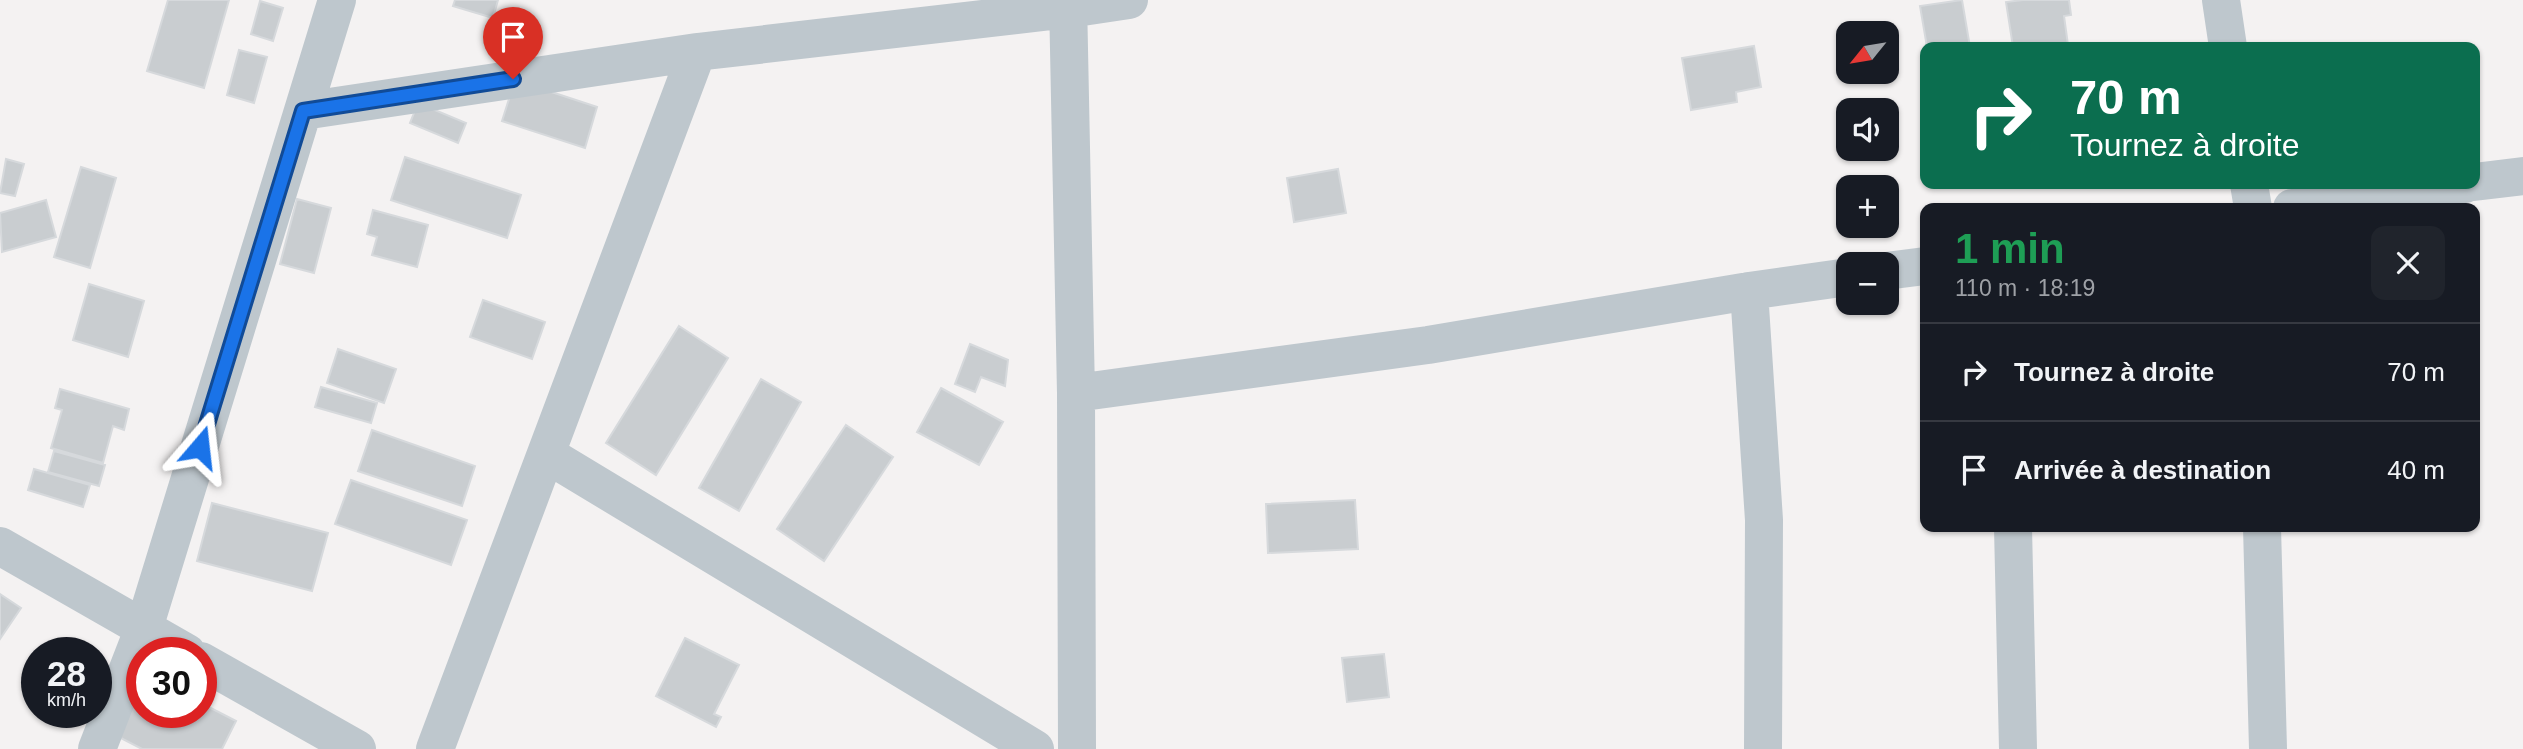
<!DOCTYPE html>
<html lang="fr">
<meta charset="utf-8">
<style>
body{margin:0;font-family:Helvetica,sans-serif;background:#20242c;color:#f1f3f6;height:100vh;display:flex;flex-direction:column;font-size:26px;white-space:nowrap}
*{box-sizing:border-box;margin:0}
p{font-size:23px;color:#9ea1a6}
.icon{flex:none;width:38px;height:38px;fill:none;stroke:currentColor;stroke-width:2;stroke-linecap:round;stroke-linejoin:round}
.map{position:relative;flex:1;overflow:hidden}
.details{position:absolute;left:1920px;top:203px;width:560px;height:329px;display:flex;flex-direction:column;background:#171b24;border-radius:14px;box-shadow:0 2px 5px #0004}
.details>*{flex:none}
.banner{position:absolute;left:1920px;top:42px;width:560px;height:147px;border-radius:14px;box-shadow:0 2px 5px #0004;background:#0b6e4f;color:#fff;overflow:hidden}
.needle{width:46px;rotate:240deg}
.controls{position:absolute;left:1836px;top:21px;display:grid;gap:14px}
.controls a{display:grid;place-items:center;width:63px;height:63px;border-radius:14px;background:#171b24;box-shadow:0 2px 5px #0004;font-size:35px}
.speed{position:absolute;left:21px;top:637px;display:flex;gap:14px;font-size:35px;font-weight:700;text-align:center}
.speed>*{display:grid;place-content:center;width:91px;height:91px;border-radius:50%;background:#171b24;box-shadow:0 2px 5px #0004;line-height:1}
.speed small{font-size:18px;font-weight:400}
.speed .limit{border:10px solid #d22;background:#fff;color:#111}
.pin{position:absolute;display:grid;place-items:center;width:60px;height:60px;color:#fff;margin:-72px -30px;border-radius:50% 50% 50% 0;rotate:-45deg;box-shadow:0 0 7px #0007}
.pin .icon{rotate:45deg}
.me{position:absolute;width:77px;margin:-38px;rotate:17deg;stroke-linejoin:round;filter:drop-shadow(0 0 5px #0008)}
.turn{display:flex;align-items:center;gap:24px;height:147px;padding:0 35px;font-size:32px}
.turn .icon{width:91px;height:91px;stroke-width:2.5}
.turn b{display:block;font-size:49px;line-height:60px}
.round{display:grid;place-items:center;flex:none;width:74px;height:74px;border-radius:14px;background:#20242c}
.overview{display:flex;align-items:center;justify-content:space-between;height:119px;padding:0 35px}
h1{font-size:42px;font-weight:700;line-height:52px;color:#1e9e55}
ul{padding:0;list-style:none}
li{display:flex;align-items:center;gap:21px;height:98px;padding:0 35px;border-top:2px solid #363941}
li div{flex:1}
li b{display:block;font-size:26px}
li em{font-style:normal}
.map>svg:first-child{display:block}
.building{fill:#c9cdd0;stroke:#d6d9dc;stroke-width:2}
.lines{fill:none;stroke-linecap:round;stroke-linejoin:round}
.minor{stroke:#bec7cd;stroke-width:38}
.route-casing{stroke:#114b97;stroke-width:18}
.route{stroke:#1a73e8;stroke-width:12}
</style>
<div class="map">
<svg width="2523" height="749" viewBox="0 0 2523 749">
<rect width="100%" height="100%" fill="#f4f2f2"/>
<!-- building -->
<path class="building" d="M168,0H229L204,88L147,71Z
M455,0H498L493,18L453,6Z
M1962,0L1970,47H1927L1920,6Z
M2023,0H2069L2071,15L2064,16L2068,45L2013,47L2006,2Z
M260,1L283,8L273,41L251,34Z
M1754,46L1761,87L1736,92L1737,102L1691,110L1682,58Z
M239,50L267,57L254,103L227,95Z
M515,80L597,107L585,148L502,121Z
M418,103L466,123L458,143L410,123Z
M405,157L521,195L507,238L391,200Z
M6,159L24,164L15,196L0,193Z
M81,167L116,178L90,268L54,257Z
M1338,169L1346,213L1294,222L1287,178Z
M297,199L331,208L314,273L280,264Z
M46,200L56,237L2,252L0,213Z
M373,210L428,225L417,267L372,255L377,237L367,234Z
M89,284L144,301L128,357L73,340Z
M483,300L545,322L532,359L470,337Z
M679,326L728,358L656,475L606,443Z
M970,344L1008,360L1005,386L981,377L975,392L955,384Z
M338,349L396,369L384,403L327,383Z
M761,379L801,402L739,511L699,488Z
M321,387L377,403L371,423L315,407Z
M941,388L1003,422L979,465L917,432Z
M60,389L129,409L124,430L113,426L103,463L51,448L62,410L55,408Z
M846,425L893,457L824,561L777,529Z
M372,430L475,466L462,506L358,471Z
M54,451L105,465L99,486L48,472Z
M34,469L90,485L83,507L28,490Z
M351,480L467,520L451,565L335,524Z
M1355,500L1358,549L1268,553L1266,504Z
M212,503L328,533L312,591L197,561Z
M0,594L21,608L0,639Z
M685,638L739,665L714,714L721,717L716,727L656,696Z
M1384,654L1389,697L1347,702L1342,658Z
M142,683V712H201V703L236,721L222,749H142L115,735Z"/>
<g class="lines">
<!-- minor -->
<path class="minor" d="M1068,0L1076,393L1077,749
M2221,0L2228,47
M303,111L697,52L1069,9L1129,0
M2474,182L2523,176
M2249,184L2253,208
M2292,208L2465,184
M1886,271L1925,266
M1749,291L1764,520L1763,749
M1076,393L1428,345L1749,291L1848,277
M546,454L1035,749
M2013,527L2018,749
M2262,527L2268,749
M0,546L187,653
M201,661L357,749
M97,749L144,628L337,0
M435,749L697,52"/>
</g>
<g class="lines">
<!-- route casing -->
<g class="route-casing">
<path id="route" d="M200,447L303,111L513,79"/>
</g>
<!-- route -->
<use href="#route" class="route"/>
</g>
</svg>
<div class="controls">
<a><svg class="needle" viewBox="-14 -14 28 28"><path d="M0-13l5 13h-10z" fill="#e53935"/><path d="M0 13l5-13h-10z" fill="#9ea1a6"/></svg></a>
<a><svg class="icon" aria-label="sound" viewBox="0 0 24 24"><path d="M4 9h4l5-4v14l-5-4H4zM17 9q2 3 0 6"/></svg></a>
<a>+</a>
<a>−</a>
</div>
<div class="speed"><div>28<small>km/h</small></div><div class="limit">30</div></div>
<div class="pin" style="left:513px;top:79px;background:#d93025"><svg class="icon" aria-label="arrive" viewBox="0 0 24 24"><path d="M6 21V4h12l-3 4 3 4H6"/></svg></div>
<svg class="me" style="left:200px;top:447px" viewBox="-20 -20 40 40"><path d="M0-17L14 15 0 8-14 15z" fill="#1a73e8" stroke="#fff" stroke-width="4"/></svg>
<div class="banner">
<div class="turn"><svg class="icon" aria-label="right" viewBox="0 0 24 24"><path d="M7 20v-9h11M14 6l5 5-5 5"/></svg><div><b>70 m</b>Tournez à droite</div></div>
</div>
<section class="details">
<div class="overview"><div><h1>1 min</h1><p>110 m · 18:19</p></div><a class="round"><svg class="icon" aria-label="close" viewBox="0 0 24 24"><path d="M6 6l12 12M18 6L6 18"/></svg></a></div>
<ul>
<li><svg class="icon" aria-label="right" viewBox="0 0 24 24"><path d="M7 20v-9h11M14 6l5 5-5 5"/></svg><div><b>Tournez à droite</b></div><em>70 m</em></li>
<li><svg class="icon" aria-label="arrive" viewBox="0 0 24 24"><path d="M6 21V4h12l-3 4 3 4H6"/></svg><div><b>Arrivée à destination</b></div><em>40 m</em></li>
</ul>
</section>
</div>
